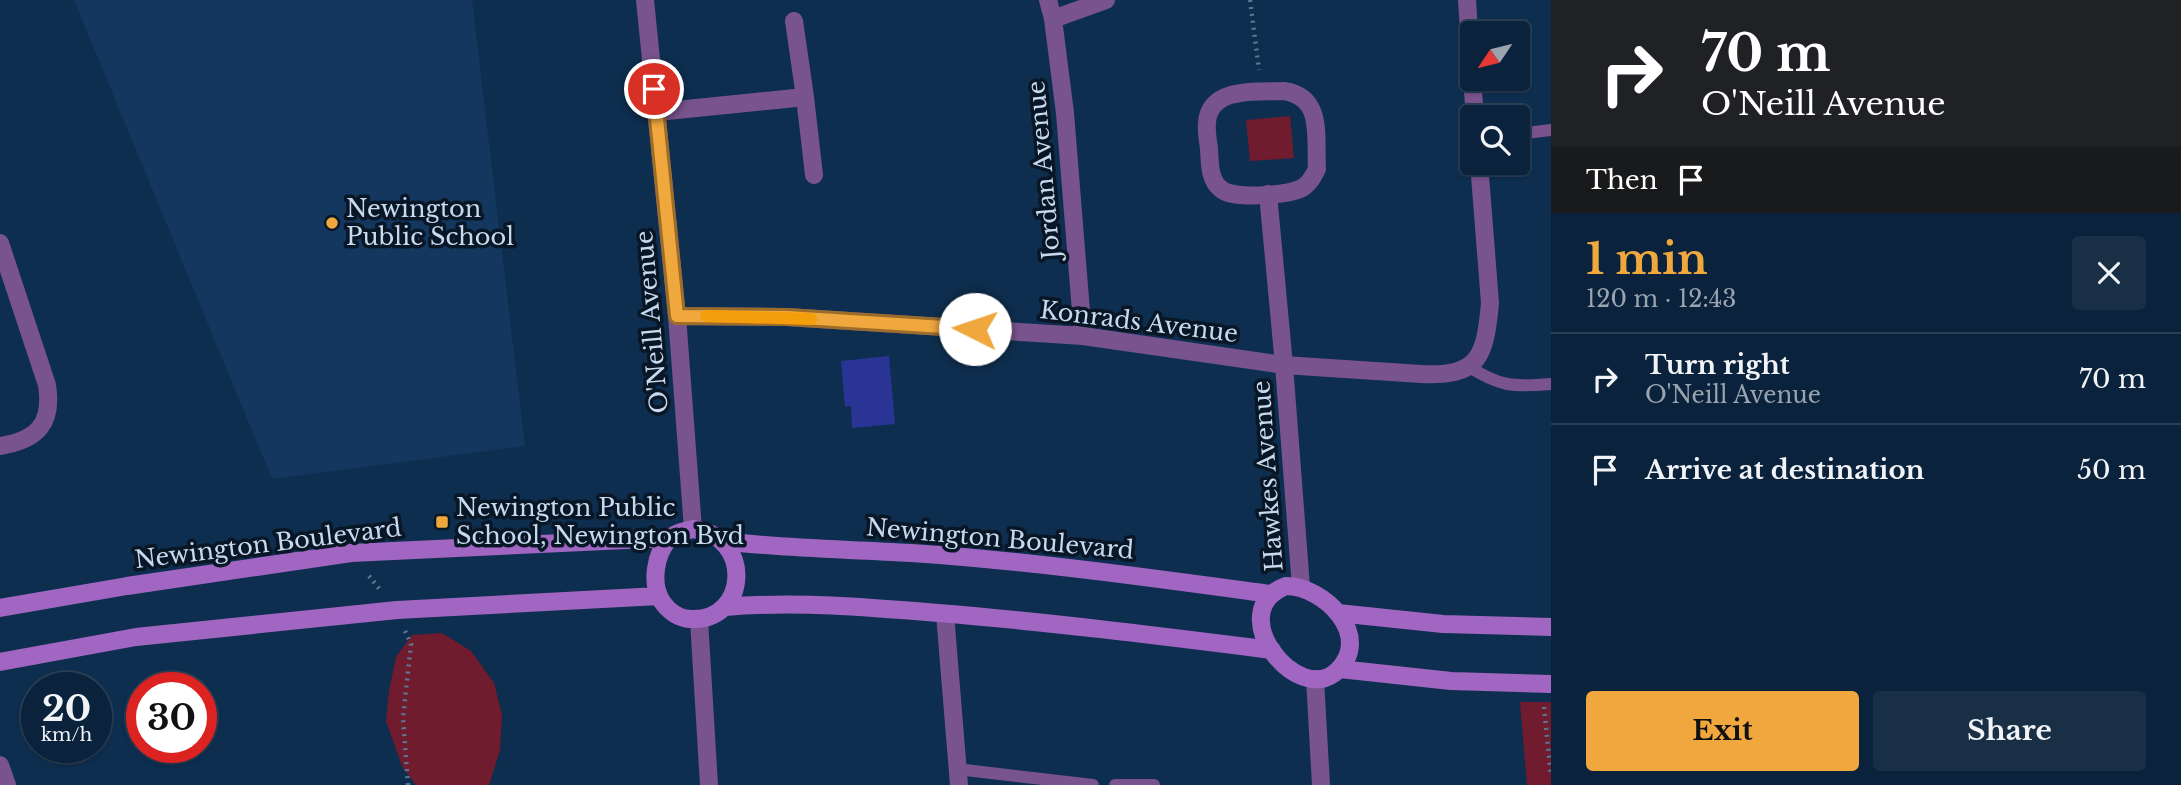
<!DOCTYPE html>
<meta charset="utf-8">
<style>
body{margin:0;font-family:"Libre Baskerville",serif;background:#182f46;color:#f1f3f6;height:100vh;display:flex;flex-direction:column;font-size:26px;white-space:nowrap}
*{box-sizing:border-box;margin:0}
p{font-size:23px;color:#99a4af}
.icon{flex:none;width:38px;height:38px;fill:none;stroke:currentColor;stroke-width:2;stroke-linecap:round;stroke-linejoin:round}
.map{position:relative;flex:1;overflow:hidden}
.details{display:flex;flex-direction:column;background:#0a223b;width:630px}
.details>*{flex:none}
.top-card{background:#202124;color:#fff;overflow:hidden}
.needle{width:46px;rotate:235deg}
.fabs{position:absolute;left:1460px;top:21px;display:grid;gap:14px}
.fabs a{display:grid;place-items:center;width:70px;height:70px;border-radius:7px;background:#0a223b;box-shadow:0 2px 5px #0004,0 0 0 2px #2a3f55;font-size:35px}
.speed{position:absolute;left:21px;top:672px;display:flex;gap:14px;font-size:35px;font-weight:700;text-align:center}
.speed>*{display:grid;place-content:center;width:91px;height:91px;border-radius:50%;background:#0a223b;box-shadow:0 2px 5px #0004,0 0 0 2px #2a3f55;line-height:1}
.speed small{font-size:18px;font-weight:400}
.speed .limit{border:10px solid #d22;background:#fff;color:#111}
.pin{position:absolute;display:grid;place-items:center;width:60px;height:60px;color:#fff;margin:-30px;border:4px solid #fff;border-radius:50%;box-shadow:0 2px 7px #0007}
.me{position:absolute;width:77px;margin:-38px;rotate:274deg;stroke-linejoin:round;filter:drop-shadow(0 0 5px #0008)}
.turn{display:flex;align-items:center;gap:24px;height:147px;padding:0 35px;font-size:32px}
.turn .icon{width:91px;height:91px;stroke-width:2.5}
.turn b{display:block;font-size:49px;line-height:60px}
.then{display:flex;align-items:center;height:66px;padding:0 35px;background:#0003;gap:14px;font-size:26px}
.round{display:grid;place-items:center;flex:none;width:74px;height:74px;border-radius:7px;background:#182f46}
.headline{display:flex;align-items:center;justify-content:space-between;height:119px;padding:0 35px}
h1{font-size:42px;font-weight:800;line-height:52px;color:#efa73e}
.button{display:flex;gap:14px;margin-top:auto;padding:14px 35px}
.button a{flex:1;height:80px;border-radius:7px;background:#efa73e;color:#111;font-size:28px;font-weight:800;line-height:80px;text-align:center}
.button a+a{background:#182f46;color:#f1f3f6}
ul{padding:0;list-style:none}
li{display:flex;align-items:center;gap:21px;height:91px;padding:0 35px;border-top:2px solid #2a3f55}
li div{flex:1}
li b{display:block;font-size:26px}
li em{font-style:normal}
main{display:flex;flex:1;min-height:0}
.map>svg:first-child{display:block}
.built{fill:#13375e}
.green{fill:#711b2e}
.building{fill:#2a3495}
.lines{fill:none;stroke-linecap:round;stroke-linejoin:round}
.path{stroke:#5c7693;stroke-width:4.5;stroke-dasharray:2 5;stroke-linecap:butt}
.lane{stroke:#78538d;stroke-width:12}
.street{stroke:#78538d;stroke-width:18}
.secondary{stroke:#a166c2;stroke-width:18}
.route-casing{stroke:#9b6d28;stroke-width:18}
.route{stroke:#efa73e;stroke-width:12}
.slow{stroke:#f59e0b;stroke-width:12}
.poi-dot{fill:#efa73e;stroke:#091625;stroke-width:2.5}
.labels{text-anchor:middle;stroke-width:7;stroke-linejoin:round;paint-order:stroke}
.street-label{font-size:24px;fill:#c7d9ef;stroke:#091625}
.poi-label{font-size:24px;fill:#c7d9ef;stroke:#091625;text-anchor:start}
</style>
<main>
<div class="map">
<svg width="1551" height="785" viewBox="0 0 1551 785">
<rect width="100%" height="100%" fill="#0e2e4f"/>
<!-- built -->
<path class="built" d="M74,0H472L525,446L272,479Z"/>
<!-- green -->
<path class="green" d="M1290,116L1294,158L1250,161L1246,120Z
M442,633L471,651L494,683L502,715L500,750L489,785H416L402,766L386,721L389,691L396,657L412,635Z
M1520,702H1551V785H1527Z"/>
<!-- building -->
<path class="building" d="M889,356L895,424L852,428L851,406L845,407L841,361Z"/>
<g class="lines">
<!-- path -->
<path class="path" d="M1250,0L1259,70
M369,576L381,591
M405,631L411,644L403,718L408,785
M1544,707L1551,776"/>
<!-- lane -->
<path class="lane" d="M1517,134L1551,130
M1468,366C1500,387 1513,387 1551,384
M957,769L1093,785
M1115,785H1154"/>
<!-- street -->
<path class="street" d="M645,0L677,316L693,529
M1048,0L1053,19L1065,113L1083,336
M1467,0L1472,78
M1053,19L1106,0
M794,21L805,97
M1472,79L1475,117
M1284,91C1324,97 1315,137 1317,169C1313,177 1308,186 1300,189C1285,195 1233,200 1221,189C1209,180 1210,163 1209,149C1208,140 1206,131 1207,122C1210,86 1259,92 1284,91Z
M657,112L805,97L814,175
M1268,194L1284,365L1301,587
M0,243L47,385C53,423 38,440 0,446
M677,316L787,317L1083,336L1284,365L1421,374C1480,377 1485,356 1490,303L1479,163
M945,614L959,785
M699,620L709,785
M1315,679L1321,785
M0,765L7,785"/>
<!-- secondary -->
<path class="secondary" d="M693,529C754,536 748,621 692,619C679,619 668,611 661,600C651,583 655,554 669,539C675,533 684,531 693,529Z
M724,541C786,549 848,549 911,553C1031,561 1152,578 1271,594
M1286,586C1324,586 1374,636 1337,671C1298,708 1221,611 1286,586Z
M725,607C795,601 867,607 938,613C1049,622 1160,636 1272,650
M0,608L127,586L351,553L669,538
M1338,613L1443,624L1551,627
M0,662L136,637L397,610L659,596
M1340,669L1451,681L1551,684"/>
</g>
<g class="lines">
<!-- route casing -->
<g class="route-casing">
<path id="route" d="M654,89L677,316L787,317L975,329"/>
</g>
<!-- route -->
<use href="#route" class="route"/>
<!-- slow -->
<path class="slow" d="M706,316L811,319"/>
</g>
<!-- markers -->
<g class="poi-dot">
<circle cx="332" cy="223" r="7"/>
<rect x="435" y="515" width="14" height="14" rx="3.5"/>
</g>
<g class="labels">
<!-- street labels -->
<g class="street-label">
<text transform="translate(1044 170) rotate(-95)" y="8">Jordan Avenue</text>
<text transform="translate(652 322) rotate(-95)" y="8">O'Neill Avenue</text>
<text transform="translate(1139 322) rotate(7)" y="8">Konrads Avenue</text>
<text transform="translate(1268 476) rotate(-94)" y="8">Hawkes Avenue</text>
<text transform="translate(1000 539) rotate(5)" y="8">Newington Boulevard</text>
<text transform="translate(268 544) rotate(-7)" y="8">Newington Boulevard</text>
</g>
<!-- poi labels -->
<g class="poi-label">
<text x="346" y="217">Newington<tspan x="346" dy="28">Public School</tspan></text>
<text x="456" y="516">Newington Public<tspan x="456" dy="28">School, Newington Bvd</tspan></text>
</g>
</g>
</svg>
<div class="fabs">
<a><svg class="needle" viewBox="-14 -14 28 28"><path d="M0-13l5 13h-10z" fill="#e53935"/><path d="M0 13l5-13h-10z" fill="#99a4af"/></svg></a>
<a><svg class="icon" aria-label="search" viewBox="0 0 24 24"><circle cx="10" cy="10" r="6"/><path d="M15 15l6 6"/></svg></a>
</div>
<div class="speed"><div>20<small>km/h</small></div><div class="limit">30</div></div>
<div class="pin" style="left:654px;top:89px;background:#d93025"><svg class="icon" aria-label="arrive" viewBox="0 0 24 24"><path d="M6 21V4h12l-3 4 3 4H6"/></svg></div>
<svg class="me" style="left:975px;top:329px" viewBox="-20 -20 40 40"><circle r="19" fill="#fff"/><path d="M0-13L10 11 0 6-10 11z" fill="#efa73e"/></svg>
</div>
<section class="details">
<div class="top-card">
<div class="turn"><svg class="icon" aria-label="right" viewBox="0 0 24 24"><path d="M7 20v-9h11M14 6l5 5-5 5"/></svg><div><b>70 m</b>O'Neill Avenue</div></div>
<div class="then">Then<svg class="icon" aria-label="arrive" viewBox="0 0 24 24"><path d="M6 21V4h12l-3 4 3 4H6"/></svg></div>
</div>
<div class="headline"><div><h1>1 min</h1><p>120 m · 12:43</p></div><a class="round"><svg class="icon" aria-label="close" viewBox="0 0 24 24"><path d="M6 6l12 12M18 6L6 18"/></svg></a></div>
<ul>
<li><svg class="icon" aria-label="right" viewBox="0 0 24 24"><path d="M7 20v-9h11M14 6l5 5-5 5"/></svg><div><b>Turn right</b><p>O'Neill Avenue</p></div><em>70 m</em></li>
<li><svg class="icon" aria-label="arrive" viewBox="0 0 24 24"><path d="M6 21V4h12l-3 4 3 4H6"/></svg><div><b>Arrive at destination</b></div><em>50 m</em></li>
</ul>
<div class="button"><a>Exit</a><a>Share</a></div>
</section>
</main>
